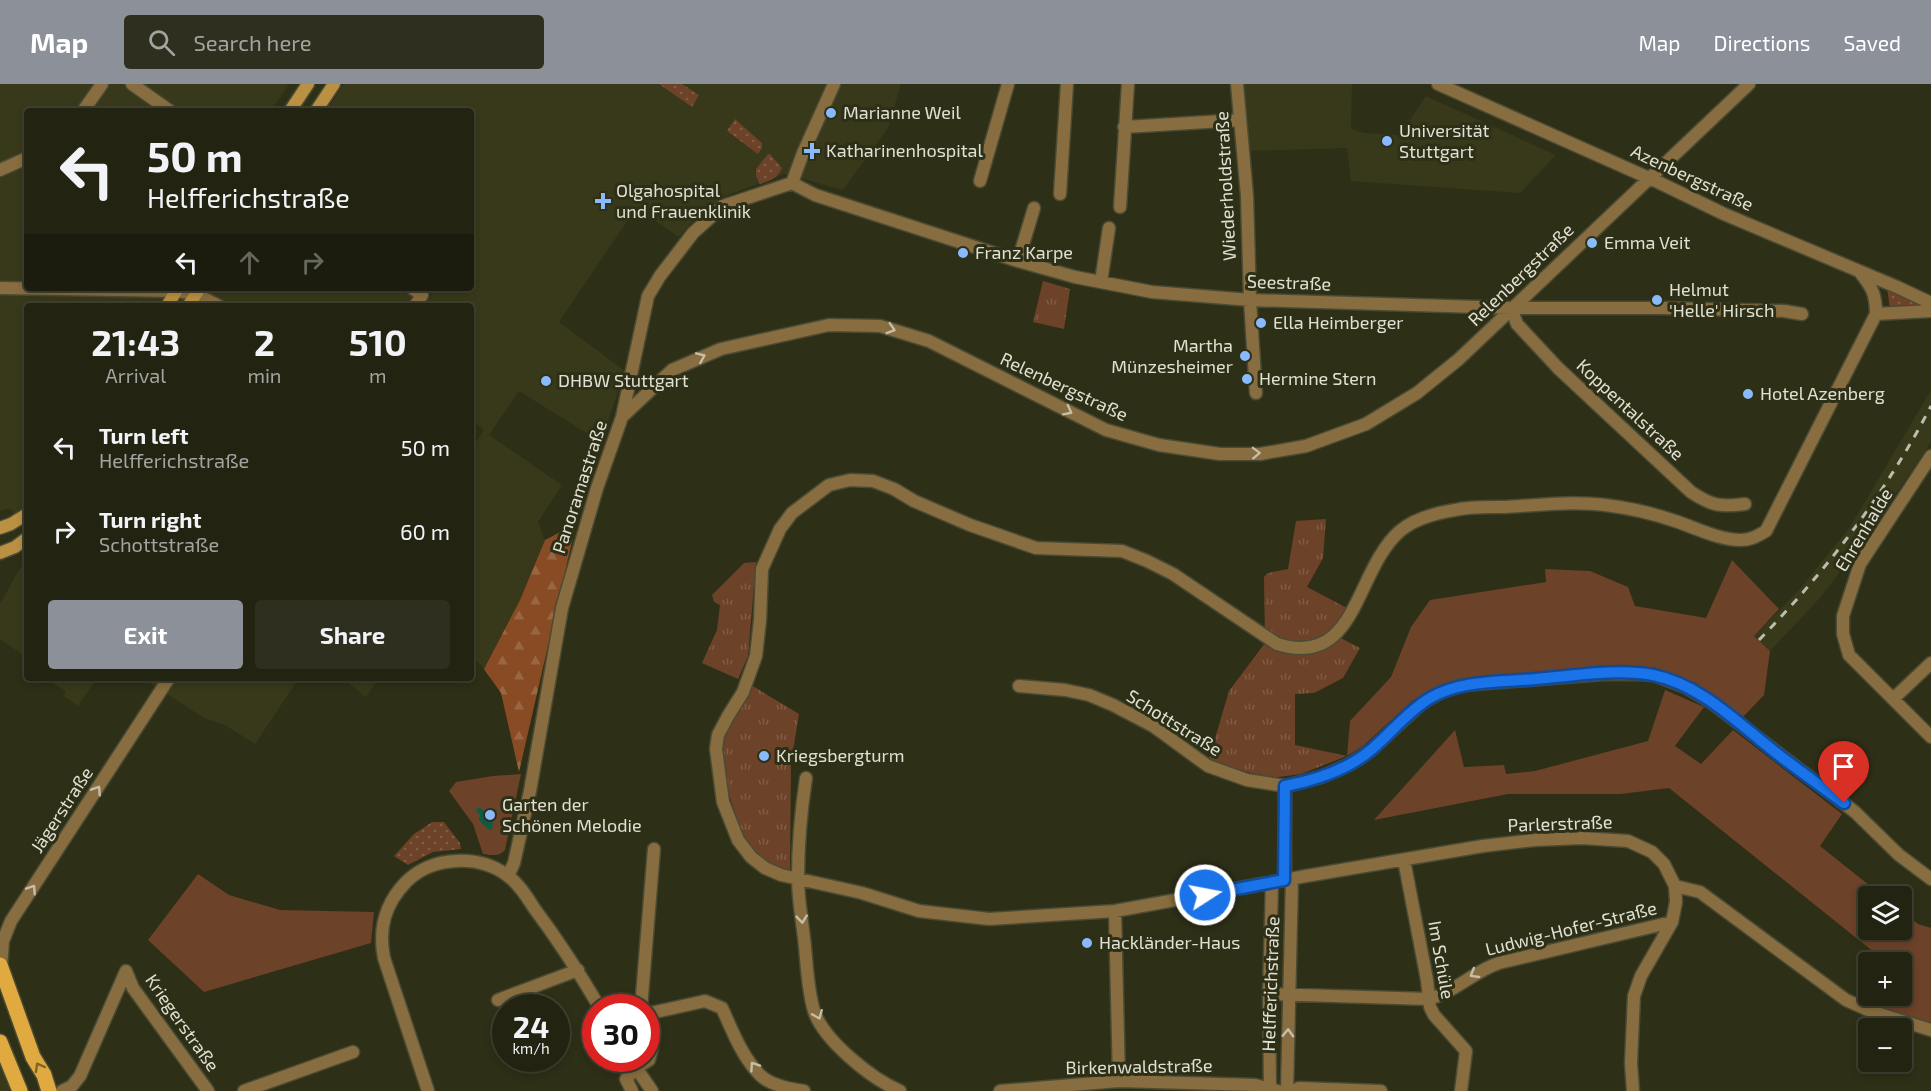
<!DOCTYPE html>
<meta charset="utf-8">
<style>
body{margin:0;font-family:"Exo 2",sans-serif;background:#2e2f1f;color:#f1f3f6;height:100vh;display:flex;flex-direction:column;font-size:22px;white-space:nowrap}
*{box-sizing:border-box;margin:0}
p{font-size:20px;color:#a2a49f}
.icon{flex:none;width:33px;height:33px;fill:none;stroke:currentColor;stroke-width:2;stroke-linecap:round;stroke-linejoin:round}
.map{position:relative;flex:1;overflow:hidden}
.details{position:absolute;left:24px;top:219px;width:450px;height:378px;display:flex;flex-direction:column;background:#222311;border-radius:6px;box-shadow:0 3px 9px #0003,0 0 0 2px #3f4031}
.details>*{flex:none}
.hud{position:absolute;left:24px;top:24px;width:450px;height:183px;border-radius:6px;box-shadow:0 3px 9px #0003,0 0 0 2px #3f4031;background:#222311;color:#f1f3f6;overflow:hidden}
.tools{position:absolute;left:1858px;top:802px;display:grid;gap:12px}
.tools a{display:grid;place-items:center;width:54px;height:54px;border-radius:6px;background:#222311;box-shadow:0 3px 9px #0003,0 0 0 2px #3f4031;font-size:30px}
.speed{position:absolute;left:492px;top:910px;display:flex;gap:12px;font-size:30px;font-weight:700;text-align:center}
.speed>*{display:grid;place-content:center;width:78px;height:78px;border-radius:50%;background:#222311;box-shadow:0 3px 9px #0003,0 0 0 2px #3f4031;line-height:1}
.speed small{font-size:15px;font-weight:400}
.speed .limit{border:9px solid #d22;background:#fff;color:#111}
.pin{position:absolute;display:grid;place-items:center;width:51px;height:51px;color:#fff;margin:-62px -26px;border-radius:50% 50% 50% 0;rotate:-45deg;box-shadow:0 0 6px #0007}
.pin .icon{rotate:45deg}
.me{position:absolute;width:66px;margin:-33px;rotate:79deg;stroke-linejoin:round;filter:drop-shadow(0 0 4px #0008)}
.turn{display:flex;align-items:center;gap:21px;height:126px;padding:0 24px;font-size:27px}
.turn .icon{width:78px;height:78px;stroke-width:2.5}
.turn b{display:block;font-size:42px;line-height:51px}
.lanes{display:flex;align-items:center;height:57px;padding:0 24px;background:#0003;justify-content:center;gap:30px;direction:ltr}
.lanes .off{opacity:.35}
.eta{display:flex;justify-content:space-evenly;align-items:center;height:102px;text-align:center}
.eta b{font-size:36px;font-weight:700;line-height:42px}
.cta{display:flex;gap:12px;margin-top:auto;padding:12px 24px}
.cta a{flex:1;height:69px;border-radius:6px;background:#8c9099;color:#fff;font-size:24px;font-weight:700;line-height:69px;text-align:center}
.cta a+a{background:#2e2f1f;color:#f1f3f6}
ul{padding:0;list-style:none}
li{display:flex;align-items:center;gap:18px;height:84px;padding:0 24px}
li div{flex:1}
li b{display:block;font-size:22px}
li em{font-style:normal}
header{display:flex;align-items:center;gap:36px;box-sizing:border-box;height:84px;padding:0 30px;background:#8c9099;color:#fff}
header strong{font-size:28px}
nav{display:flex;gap:33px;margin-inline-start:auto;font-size:21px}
.search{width:420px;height:54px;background:#2e2f1f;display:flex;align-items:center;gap:15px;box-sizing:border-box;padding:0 21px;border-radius:6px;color:#a2a49f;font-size:22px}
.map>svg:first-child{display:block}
.built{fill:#38381a}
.grass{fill:url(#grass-dots)}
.forest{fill:url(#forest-firs)}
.park{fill:url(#park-tufts)}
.garden{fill:#6c4228}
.water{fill:#0f5a44}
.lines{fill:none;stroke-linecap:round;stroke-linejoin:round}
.minor-casing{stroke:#4b4b35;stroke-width:15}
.tertiary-casing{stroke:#4b4b35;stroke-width:15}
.secondary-casing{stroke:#4b4b35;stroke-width:15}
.primary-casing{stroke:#4b4b35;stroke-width:18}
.minor{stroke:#876d3f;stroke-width:12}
.tertiary{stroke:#876d3f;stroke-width:12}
.secondary{stroke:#ba9042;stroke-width:12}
.primary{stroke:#e1aa41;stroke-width:15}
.rail{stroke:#bdbdad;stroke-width:3;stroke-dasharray:8 8;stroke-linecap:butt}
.oneway{stroke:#c6bea7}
.oneway2{stroke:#7f662a}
.route-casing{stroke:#114b97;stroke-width:15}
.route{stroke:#1a73e8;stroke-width:10}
.poi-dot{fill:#88bafc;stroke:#2e2f17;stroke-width:2}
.labels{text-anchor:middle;stroke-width:6;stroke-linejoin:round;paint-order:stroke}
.poi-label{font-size:18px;fill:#e1e1d3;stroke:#2e2f17;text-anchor:start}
.street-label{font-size:18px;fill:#e1e1d3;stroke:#2e2f17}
</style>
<header>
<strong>Map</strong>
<div class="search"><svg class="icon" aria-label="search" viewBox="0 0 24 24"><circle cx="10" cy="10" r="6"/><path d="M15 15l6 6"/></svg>Search here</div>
<nav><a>Map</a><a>Directions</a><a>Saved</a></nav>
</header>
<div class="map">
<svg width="1931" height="1007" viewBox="0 0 1931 1007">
<defs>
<pattern id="grass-dots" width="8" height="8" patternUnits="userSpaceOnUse" patternTransform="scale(1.5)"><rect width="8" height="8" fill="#6c4228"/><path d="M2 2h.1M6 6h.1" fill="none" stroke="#815d46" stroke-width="1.8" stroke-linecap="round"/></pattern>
<pattern id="forest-firs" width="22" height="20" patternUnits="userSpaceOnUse" patternTransform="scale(1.5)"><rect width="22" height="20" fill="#894b24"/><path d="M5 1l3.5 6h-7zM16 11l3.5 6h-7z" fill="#996543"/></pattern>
<pattern id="park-tufts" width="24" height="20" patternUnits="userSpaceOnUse" patternTransform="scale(1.5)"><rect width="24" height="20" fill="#6c4228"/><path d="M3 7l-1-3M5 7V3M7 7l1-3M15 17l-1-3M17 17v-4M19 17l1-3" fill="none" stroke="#815d46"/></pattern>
</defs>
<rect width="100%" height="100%" fill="#2e2f17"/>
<!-- built -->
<path class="built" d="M0,0H95L77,27H27V204H406L417,212L412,222H27V446L10,424L0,427Z
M110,0H289L271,27H91Z
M344,0H901L888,44L843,106L785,90L728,111L700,129L679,153L636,124L559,238L625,287L601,358L519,307L489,351L562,401L538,438L545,456L520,516L484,585L475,575L471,576V365L484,346L471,336V222H424L436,204H471V27H326Z
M1243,0H1352L1351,45L1364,49L1400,51L1426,12L1556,71L1520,109L1351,97L1347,64L1249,67Z
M1931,306V358L1924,369L1859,463L1820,514L1770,567L1754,552L1799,506L1850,443Z
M27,477V581L23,578L25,572L0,555V520L19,486Z
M46,594H97L78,622L64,612L66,608Z
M142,594H299L255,660L225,641L204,634Z
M342,594H379L366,613Z
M0,978L10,1007H0Z"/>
<!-- grass -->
<path class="grass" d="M659,0H682L699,11L692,23Z
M735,35L762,59V64L758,70L727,47Z
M768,70H770L782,84C778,94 770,97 760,100L756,92V85Z
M1887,203L1922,218L1921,226L1890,225Z
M432,738H444L460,759L461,765L433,768L408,781L394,772L414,750Z"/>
<!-- forest -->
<path class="forest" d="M576,440L519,688L501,609L484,585L520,516L545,456Z"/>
<!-- park -->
<path class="park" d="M1043,197L1070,205L1064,245L1033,238Z
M1326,435L1323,474L1307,503L1347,524L1333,550L1360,564L1343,594L1314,609L1295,610V661L1347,672L1301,690L1271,694L1208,678L1229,607L1265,559L1264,493L1268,489L1288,485L1296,437Z
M756,478L748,572L738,595L702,579L717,546L720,521L714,518L712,511L744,479Z
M751,601L799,630L791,679L790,788C778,787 761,779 753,770C741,754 718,682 721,664C725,641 740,621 751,601Z"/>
<!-- garden -->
<path class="garden" d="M1732,476L1779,525L1754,552L1770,567L1764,611L1742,634L1696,599L1654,583H1601L1515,591L1435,605L1412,617L1363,662L1347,672L1350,637L1391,593L1411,543L1430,516L1546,498L1545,485L1590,487L1628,503L1635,522L1706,534Z
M1665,606L1704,623L1675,662L1701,680L1733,646L1842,730L1820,762L1884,813H1869V846H1902V827L1918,840L1931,844V940L1863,922L1869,904V912H1902V879H1878L1880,873L1669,704L1621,710H1508L1374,736L1455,646L1464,683L1504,681L1506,690L1535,687L1648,657Z
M521,690L505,766C499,773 492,771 483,770L473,740L449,707L456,698L493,692Z
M198,790L229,811L280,826L374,828L371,859L204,908L148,856Z"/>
<!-- water -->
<path class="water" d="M479,723L487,729L492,724L497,726L494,731L492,746L488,745L479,736L480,731L476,727Z"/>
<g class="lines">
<!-- minor casing -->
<g class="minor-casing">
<path id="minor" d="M132,0L170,27
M1237,0L1247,112L1250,216L1256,309
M1438,0L1660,99L1724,130L1897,203L1931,219
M83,27L102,0
M1124,43L1240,36
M0,86L27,74
M980,97L1008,0
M792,99L815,111L1018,177L1075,193L1152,208L1250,216L1511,224H1661L1784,227L1802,230
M792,99L803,69L834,0
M1060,110L1067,0
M1120,123L1128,0
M1018,177L1034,124
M1101,198L1109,144
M0,204L176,207L196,210L219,222
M412,204L422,211L415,222
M1511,224L1517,240L1558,284L1691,408C1712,422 1720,423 1745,420
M1876,230L1931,227
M622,333L672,286L721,265L829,241L880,242L929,257L1106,346L1159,361L1220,370H1260L1306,362L1366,340L1417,309L1459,275L1749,0
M1931,372L1860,480L1843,532V550L1849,571L1931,653
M1019,602L1065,606L1089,611L1113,621L1153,642L1208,682L1247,696L1285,702L1321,693L1350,680L1371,666L1422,619L1439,609L1462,601L1602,590H1641L1654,591L1686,603L1711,618L1855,728L1899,771L1931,795
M1893,615L1931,579
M806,694C801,727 798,761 798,794C798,817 803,841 805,863C807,884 808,907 814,927C824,957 872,995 900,1007
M1404,776L1427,896L1430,923L1434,931L1466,967L1461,1007
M508,792L514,779L530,707L562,524L597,404L622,333L648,212L660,192L693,149L723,122L792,99
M1285,796V702
M1675,802L1700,808L1846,916L1873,928L1931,946
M1115,827L1119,997
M1,883L3,857L11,837L169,594
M1269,910L1428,915C1454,909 1474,887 1499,879L1672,838
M498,916L578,886
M641,924L654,765
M646,930L705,917L722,924C732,946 742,973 760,991C770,1001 790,1005 804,1007
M1270,1004L1269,910L1272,798
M62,1007L72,1002L80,992L126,887L133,904L208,1007
M244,1007L353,968
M632,1007L626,995L636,984L649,976L652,965L646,955
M1287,1007L1292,795
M1294,1007L1299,1004L1381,1007
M1633,1007L1631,979L1634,912L1641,892L1672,838L1676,818L1675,802L1664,780L1652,768L1628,757L1582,754L1535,756L1483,762L1306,792L1115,827L989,835L919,827L862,809L781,791L765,784L751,773L738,756L723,718L716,665L718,651L728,632L743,608L756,572L760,536L762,485L780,445L792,429L829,401L850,396L873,397L894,405L914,417L970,441L1036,464L1122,467L1147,477L1173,490L1277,560C1358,585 1354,487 1400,447C1415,434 1436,429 1455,426C1471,422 1488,423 1505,423C1537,421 1572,417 1605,421C1629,424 1652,429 1675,437C1696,444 1719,456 1741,456C1751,456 1757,452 1766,447L1876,230C1876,210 1872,203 1859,187"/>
</g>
<!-- tertiary casing -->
<g class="tertiary-casing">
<path id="tertiary" d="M630,975L652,1007
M428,1007L384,874C378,844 385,820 406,798C432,772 479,770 508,792C519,800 527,813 534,824C558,856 580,890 600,924
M1000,1007L1119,997L1255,1001L1278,1007"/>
</g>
<!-- secondary casing -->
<g class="secondary-casing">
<path id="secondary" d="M290,27L308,0
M316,27L334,0
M167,222L178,204
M188,222L200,204
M0,444L11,440L27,430
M0,469L15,463L27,454"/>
</g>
<!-- primary casing -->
<g class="primary-casing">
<path id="primary" d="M0,881L33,973L44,991L49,1007
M0,958L20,1007"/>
</g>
<!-- minor -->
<use href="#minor" class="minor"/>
<!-- tertiary -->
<use href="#tertiary" class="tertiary"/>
<!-- secondary -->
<use href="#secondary" class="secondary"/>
<!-- primary -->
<use href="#primary" class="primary"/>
<!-- rail -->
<path class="rail" d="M1759,556C1827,486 1886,409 1931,322"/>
</g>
<!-- one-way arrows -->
<defs><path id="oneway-chevron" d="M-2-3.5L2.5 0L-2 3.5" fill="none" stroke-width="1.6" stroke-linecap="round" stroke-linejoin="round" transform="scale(1.5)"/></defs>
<g class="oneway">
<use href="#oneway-chevron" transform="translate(891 245) rotate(17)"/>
<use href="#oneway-chevron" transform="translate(701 273) rotate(-23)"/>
<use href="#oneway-chevron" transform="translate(1068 327) rotate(27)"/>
<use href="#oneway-chevron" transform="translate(1256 369) rotate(-2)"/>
<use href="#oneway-chevron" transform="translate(97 706) rotate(-57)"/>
<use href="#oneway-chevron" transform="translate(32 805) rotate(-56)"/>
<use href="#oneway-chevron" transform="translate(802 835) rotate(84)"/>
<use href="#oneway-chevron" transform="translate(1474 890) rotate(149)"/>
<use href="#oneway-chevron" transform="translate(818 931) rotate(68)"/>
<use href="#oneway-chevron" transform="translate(1288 949) rotate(-88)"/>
<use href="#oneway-chevron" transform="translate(754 982) rotate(-124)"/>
</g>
<use class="oneway2" href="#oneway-chevron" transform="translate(39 983) rotate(-119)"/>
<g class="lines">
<!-- route casing -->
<g class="route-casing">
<path id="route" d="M1205,811L1284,796L1285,702C1316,696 1348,686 1372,665C1391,649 1408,627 1430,614C1461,596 1500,598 1536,595C1572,592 1618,584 1653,591C1700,600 1739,640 1775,668C1798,686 1821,702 1844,719"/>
</g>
<!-- route -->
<use href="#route" class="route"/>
</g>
<!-- markers -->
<g class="poi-dot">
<circle cx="831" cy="29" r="6"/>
<circle cx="1387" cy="57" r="6"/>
<path d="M809 58h6v6h6v6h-6v6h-6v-6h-6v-6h6z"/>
<path d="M600 108h6v6h6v6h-6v6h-6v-6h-6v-6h6z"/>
<circle cx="1592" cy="159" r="6"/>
<circle cx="963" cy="169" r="6"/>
<circle cx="1657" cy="216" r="6"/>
<circle cx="1261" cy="239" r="6"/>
<circle cx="1245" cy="272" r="6"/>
<circle cx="1247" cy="295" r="6"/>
<circle cx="546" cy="297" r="6"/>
<circle cx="1748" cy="310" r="6"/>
<circle cx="764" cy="672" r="6"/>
<circle cx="490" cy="731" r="6"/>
<circle cx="1087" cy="859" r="6"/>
</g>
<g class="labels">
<!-- poi labels -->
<g class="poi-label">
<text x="843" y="35">Marianne Weil</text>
<text x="1399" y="53">Universität<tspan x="1399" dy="21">Stuttgart</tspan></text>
<text x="826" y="73">Katharinenhospital</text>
<text x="616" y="113">Olgahospital<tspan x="616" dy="21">und Frauenklinik</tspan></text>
<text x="1604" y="165">Emma Veit</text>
<text x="975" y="175">Franz Karpe</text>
<text x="1669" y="212">Helmut<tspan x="1669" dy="21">'Helle' Hirsch</tspan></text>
<text x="1273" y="245">Ella Heimberger</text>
<text x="1233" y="268" text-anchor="end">Martha<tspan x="1233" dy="21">Münzesheimer</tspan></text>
<text x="1259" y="301">Hermine Stern</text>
<text x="558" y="303">DHBW Stuttgart</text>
<text x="1760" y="316">Hotel Azenberg</text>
<text x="776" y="678">Kriegsbergturm</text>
<text x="502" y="727">Garten der<tspan x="502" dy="21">Schönen Melodie</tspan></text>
<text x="1099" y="865">Hackländer-Haus</text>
</g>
<!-- street labels -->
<g class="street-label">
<text transform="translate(1692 94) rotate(25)" y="6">Azenbergstraße</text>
<text transform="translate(1226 102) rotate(-93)" y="6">Wiederholdstraße</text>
<text transform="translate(1521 191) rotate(-44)" y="6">Relenbergstraße</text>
<text transform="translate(1289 199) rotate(2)" y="6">Seestraße</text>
<text transform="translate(1064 303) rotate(25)" y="6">Relenbergstraße</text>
<text transform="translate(1630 326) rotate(43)" y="6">Koppentalstraße</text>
<text transform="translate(580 403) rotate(-72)" y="6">Panoramastraße</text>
<text transform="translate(1864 446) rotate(-59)" y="6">Ehrenhalde</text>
<text transform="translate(1174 639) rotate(32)" y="6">Schottstraße</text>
<text transform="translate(62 726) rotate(-57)" y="6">Jägerstraße</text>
<text transform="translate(1560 740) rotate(-2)" y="6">Parlerstraße</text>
<text transform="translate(1571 845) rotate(-14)" y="6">Ludwig-Hofer-Straße</text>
<text transform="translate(1441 876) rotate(80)" y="6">Im Schüle</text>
<text transform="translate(1271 900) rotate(-88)" y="6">Helfferichstraße</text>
<text transform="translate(182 939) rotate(55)" y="6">Kriegerstraße</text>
<text transform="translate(1139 983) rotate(-1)" y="6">Birkenwaldstraße</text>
</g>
</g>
</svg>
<div class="tools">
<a><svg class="icon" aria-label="layers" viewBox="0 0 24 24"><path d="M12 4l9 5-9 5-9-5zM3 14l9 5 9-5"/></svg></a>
<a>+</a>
<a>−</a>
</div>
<div class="speed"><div>24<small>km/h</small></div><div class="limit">30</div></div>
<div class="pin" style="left:1844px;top:719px;background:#d93025"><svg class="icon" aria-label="arrive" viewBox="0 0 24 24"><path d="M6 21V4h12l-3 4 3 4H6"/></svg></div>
<svg class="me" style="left:1205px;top:811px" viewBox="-20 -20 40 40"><circle r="17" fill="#1a73e8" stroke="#fff" stroke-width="3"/><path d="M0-11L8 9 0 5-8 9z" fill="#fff"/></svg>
<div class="hud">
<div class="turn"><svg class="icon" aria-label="left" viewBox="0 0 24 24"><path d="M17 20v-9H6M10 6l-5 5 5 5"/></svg><div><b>50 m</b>Helfferichstraße</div></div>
<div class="lanes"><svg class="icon" aria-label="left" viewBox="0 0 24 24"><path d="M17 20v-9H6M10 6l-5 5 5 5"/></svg><svg class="icon off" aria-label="ahead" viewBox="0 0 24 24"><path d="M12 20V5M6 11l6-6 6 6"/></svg><svg class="icon off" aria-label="right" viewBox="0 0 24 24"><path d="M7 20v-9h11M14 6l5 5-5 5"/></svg></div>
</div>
<section class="details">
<div class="eta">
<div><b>21:43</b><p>Arrival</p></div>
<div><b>2</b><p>min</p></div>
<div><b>510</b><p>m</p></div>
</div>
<ul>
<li><svg class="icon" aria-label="left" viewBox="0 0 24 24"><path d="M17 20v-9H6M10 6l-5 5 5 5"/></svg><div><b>Turn left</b><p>Helfferichstraße</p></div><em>50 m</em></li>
<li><svg class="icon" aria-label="right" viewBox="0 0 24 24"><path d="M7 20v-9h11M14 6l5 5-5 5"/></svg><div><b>Turn right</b><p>Schottstraße</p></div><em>60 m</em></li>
</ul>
<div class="cta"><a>Exit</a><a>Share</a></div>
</section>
</div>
